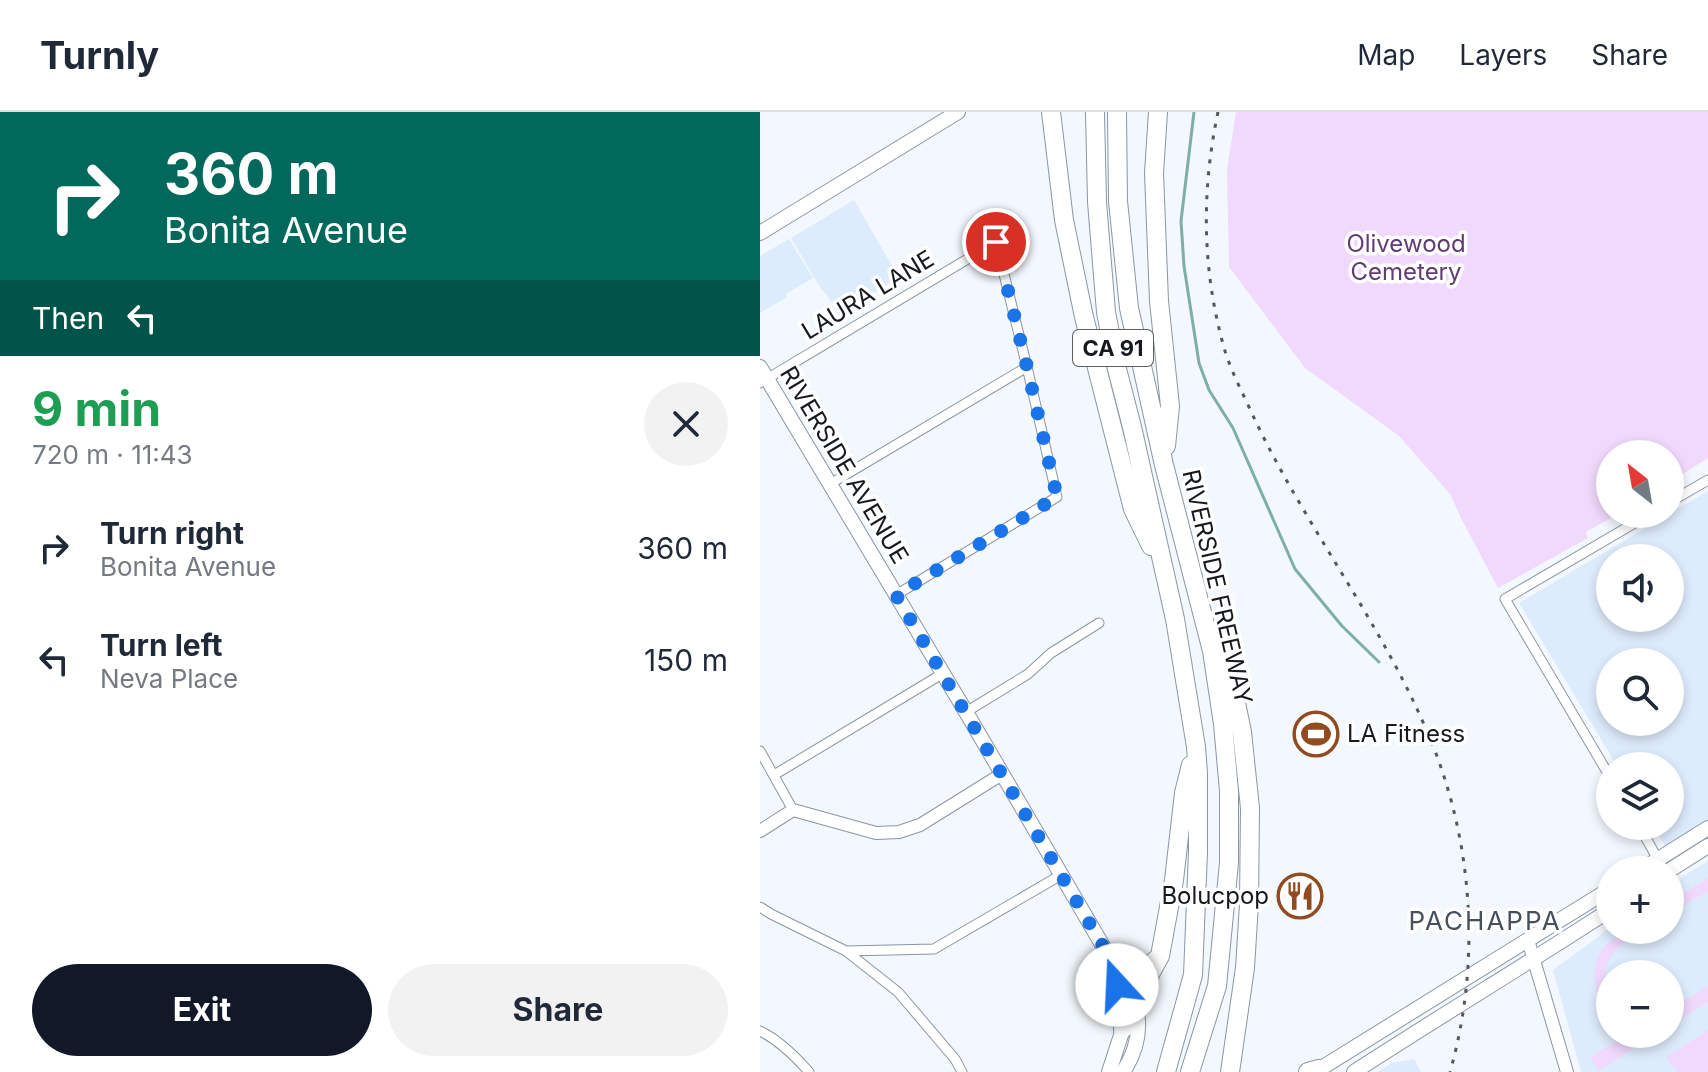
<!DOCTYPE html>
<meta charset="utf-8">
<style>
body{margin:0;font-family:Inter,sans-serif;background:#f2f2f3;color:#1f2937;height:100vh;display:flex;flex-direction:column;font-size:30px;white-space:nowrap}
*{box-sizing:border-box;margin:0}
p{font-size:26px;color:#747a83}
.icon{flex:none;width:44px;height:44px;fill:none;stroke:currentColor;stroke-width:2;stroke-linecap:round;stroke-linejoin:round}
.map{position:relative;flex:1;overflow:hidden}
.side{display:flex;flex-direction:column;background:#fff;width:760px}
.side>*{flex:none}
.hud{background:#00695c;color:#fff;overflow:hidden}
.needle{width:52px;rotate:329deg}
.tools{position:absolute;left:836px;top:328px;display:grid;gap:16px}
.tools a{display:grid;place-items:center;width:88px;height:88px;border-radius:50%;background:#fff;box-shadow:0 4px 12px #0003;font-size:40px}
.pin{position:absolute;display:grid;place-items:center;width:68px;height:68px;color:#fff;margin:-34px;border:4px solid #fff;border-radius:50%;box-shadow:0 2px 8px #0007}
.me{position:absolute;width:88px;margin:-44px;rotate:340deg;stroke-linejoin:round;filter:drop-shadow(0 0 6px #0008)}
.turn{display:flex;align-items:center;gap:28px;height:168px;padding:0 32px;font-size:36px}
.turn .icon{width:104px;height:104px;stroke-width:2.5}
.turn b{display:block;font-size:56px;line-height:68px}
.then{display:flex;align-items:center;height:76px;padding:0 32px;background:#0003;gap:16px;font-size:30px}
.round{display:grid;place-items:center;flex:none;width:84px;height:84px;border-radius:42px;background:#f2f2f3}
.overview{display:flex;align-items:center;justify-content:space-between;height:136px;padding:0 32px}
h1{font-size:48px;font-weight:700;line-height:60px;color:#1e9e55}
.cta{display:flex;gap:16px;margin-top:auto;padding:16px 32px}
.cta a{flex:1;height:92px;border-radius:48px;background:#111827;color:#fff;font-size:32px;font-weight:700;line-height:92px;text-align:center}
.cta a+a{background:#f2f2f3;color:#1f2937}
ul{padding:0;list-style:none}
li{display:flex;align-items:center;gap:24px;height:112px;padding:0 32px}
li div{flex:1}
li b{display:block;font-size:30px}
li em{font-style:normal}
header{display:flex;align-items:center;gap:48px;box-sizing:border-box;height:112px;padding:0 40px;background:#fff;border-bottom:2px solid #e0e1e3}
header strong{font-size:38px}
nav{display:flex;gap:44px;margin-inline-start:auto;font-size:28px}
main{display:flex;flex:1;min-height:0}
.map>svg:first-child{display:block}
.built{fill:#ddecfc;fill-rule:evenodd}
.green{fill:#f0d9fc}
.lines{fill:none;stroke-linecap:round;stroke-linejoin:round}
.stream{stroke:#7daeaa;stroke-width:3}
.minor-casing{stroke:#8a96a3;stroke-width:11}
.tertiary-casing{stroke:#8a96a3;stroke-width:14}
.secondary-casing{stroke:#8a96a3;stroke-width:16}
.primary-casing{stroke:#8a96a3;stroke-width:16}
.motorway-casing{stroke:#8a96a3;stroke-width:20}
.minor{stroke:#fff;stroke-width:9}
.tertiary{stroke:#fff;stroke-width:12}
.secondary{stroke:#fff;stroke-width:14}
.primary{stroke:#fff;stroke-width:14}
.motorway{stroke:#fff;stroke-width:18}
.rail{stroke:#53575d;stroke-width:3;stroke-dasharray:4 8;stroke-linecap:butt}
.route{stroke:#1a73e8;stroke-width:14;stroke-dasharray:0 25.2}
.labels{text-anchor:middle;stroke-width:7;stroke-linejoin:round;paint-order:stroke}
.shield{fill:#fff;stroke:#5c5f62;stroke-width:2}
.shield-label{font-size:22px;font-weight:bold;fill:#161a1f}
.park-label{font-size:24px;fill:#613b73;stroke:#fff}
.street-label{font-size:24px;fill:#161a1f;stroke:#fff}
.poi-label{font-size:24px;fill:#161a1f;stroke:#fff;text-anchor:start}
.neighbourhood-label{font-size:26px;letter-spacing:2px;fill:#46515d;stroke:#fff}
</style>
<header>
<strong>Turnly</strong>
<nav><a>Map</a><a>Layers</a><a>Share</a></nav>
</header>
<main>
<section class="side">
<div class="hud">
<div class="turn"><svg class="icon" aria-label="right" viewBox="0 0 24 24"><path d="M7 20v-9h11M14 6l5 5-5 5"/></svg><div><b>360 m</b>Bonita Avenue</div></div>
<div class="then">Then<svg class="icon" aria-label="left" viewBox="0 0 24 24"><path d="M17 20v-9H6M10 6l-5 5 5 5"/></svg></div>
</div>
<div class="overview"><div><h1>9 min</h1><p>720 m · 11:43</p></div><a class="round"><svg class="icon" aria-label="close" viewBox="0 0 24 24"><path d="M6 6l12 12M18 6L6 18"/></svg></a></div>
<ul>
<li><svg class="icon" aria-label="right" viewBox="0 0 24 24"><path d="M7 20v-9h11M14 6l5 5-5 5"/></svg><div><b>Turn right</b><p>Bonita Avenue</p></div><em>360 m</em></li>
<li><svg class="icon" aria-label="left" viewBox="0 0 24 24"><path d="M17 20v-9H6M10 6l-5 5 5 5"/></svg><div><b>Turn left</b><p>Neva Place</p></div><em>150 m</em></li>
</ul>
<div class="cta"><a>Exit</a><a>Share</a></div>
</section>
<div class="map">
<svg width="948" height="960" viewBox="0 0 948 960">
<rect width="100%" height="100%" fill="#f3f8fe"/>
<!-- built -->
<path class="built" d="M94,88L139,166L80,201L58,172L31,126Z
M29,127L53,166L26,182L27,185L0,201V144Z
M948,379V708L905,734L893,714H910V654H857L759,491ZM850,446H910V506H850ZM850,550H910V610H850Z
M948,749V960H821L793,858L850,816V818H910V772ZM850,862H910V922H850Z
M654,947L661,960H617L632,951Z"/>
<!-- green -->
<path class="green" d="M476,0H948V346L910,370V342H850V402H858L826,420L828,426L738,476L702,408L690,382L639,324L545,256L469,155L467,57Z
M948,766V779L910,802V790Z
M867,818H884C862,831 841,844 846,874C848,884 850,888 850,900C834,884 829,859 841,839C847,829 858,824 867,818Z
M948,874V890L910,914V897Z
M948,918V960H918L906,945Z
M869,922H897L838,959L830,945Z"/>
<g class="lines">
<!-- stream -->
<path class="stream" d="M434,0L421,109L424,154L439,251L449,278L473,316L535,457L582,514L619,550"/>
<!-- minor casing -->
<g class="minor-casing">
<path id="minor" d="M0,271L236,130L267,255L297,385L136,483
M70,372L267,255
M910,390L948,368
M206,600L268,562L291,541L339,511
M0,639L33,698
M14,663L182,562
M850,665L745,487L890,402
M879,714L904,758
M0,795L11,802L86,839L138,880L195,947L202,960
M86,839L174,837L301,763
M0,919C19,928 35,944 49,960"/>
</g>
<!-- tertiary casing -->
<g class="tertiary-casing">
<path id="tertiary" d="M0,719L33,698L116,721L139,720L160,713L242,662
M768,828L807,960"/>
</g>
<!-- secondary casing -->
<g class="secondary-casing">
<path id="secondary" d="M0,255L206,600L350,846C378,883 390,919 363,960
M353,858L360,887L363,917"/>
</g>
<!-- primary casing -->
<g class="primary-casing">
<path id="primary" d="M0,121L198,0
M881,758L948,716
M910,758L948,734
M349,960L363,917
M555,960L850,777
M594,960C679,905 765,853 850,798"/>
</g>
<!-- motorway casing -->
<g class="motorway-casing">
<path id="motorway" d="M291,0L304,108L324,205L373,397L391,434
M335,0L337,90L346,200L356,253L372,315L415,507L436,635L438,661V740L433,863L406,960
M357,0L358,89L369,196L404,353L452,539L463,612L469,679V751L457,874L430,960
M398,0L394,61L399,189L410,294L406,334
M457,548L473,576L482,620L490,696L489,792L485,856L470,960
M350,846C371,859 378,865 398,846
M363,917L374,891L400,844L414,768L424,681L431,653
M548,960L559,957"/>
</g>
<!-- minor -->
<use href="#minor" class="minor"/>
<!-- tertiary -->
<use href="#tertiary" class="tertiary"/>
<!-- secondary -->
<use href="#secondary" class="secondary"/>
<!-- primary -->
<use href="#primary" class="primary"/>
<!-- motorway -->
<use href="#motorway" class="motorway"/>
<!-- rail -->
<path class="rail" d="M458,0C441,80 442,160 465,239C471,258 480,276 489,295C508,337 531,377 555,417C594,482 636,547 666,617C713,724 722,848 690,960"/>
</g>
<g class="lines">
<!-- route -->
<path class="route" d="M236,130L267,255L297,385L136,483L350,846L357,873"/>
</g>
<!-- icons -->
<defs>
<g id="stadium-ring" transform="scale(2.3)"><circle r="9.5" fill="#fff" stroke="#914b21" stroke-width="1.5"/><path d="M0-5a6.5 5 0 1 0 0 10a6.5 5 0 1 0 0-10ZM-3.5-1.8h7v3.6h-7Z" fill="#914b21"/></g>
<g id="restaurant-ring" transform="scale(2.3)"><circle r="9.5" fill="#fff" stroke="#914b21" stroke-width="1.5"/><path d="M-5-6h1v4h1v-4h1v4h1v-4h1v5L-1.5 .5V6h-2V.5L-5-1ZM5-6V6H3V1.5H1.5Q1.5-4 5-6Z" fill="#914b21"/></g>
</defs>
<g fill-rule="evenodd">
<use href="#stadium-ring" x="556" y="622"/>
<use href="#restaurant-ring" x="540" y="784"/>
</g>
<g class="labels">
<!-- shield labels -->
<rect class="shield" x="313" y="218" width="80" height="36" rx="6"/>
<g class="shield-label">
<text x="353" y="244">CA 91</text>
</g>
<!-- park labels -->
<g class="park-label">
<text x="646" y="140">Olivewood<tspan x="646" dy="28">Cemetery</tspan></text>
</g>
<!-- street labels -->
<g class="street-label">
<text transform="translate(108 183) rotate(-31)" y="8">LAURA LANE</text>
<text transform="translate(84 353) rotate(59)" y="8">RIVERSIDE AVENUE</text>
<text transform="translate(457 475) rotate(77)" y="8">RIVERSIDE FREEWAY</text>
</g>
<!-- poi labels -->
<g class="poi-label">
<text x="587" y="630">LA Fitness</text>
<text x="509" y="792" text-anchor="end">Bolucpop</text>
</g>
<!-- neighbourhood labels -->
<g class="neighbourhood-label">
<text x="725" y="818">PACHAPPA</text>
</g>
</g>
</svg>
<div class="tools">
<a><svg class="needle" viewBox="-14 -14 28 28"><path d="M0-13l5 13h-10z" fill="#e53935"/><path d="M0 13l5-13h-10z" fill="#747a83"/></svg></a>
<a><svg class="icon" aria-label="sound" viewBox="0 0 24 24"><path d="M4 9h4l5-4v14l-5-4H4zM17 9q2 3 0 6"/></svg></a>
<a><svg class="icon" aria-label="search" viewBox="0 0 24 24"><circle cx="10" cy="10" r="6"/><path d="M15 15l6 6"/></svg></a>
<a><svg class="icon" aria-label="layers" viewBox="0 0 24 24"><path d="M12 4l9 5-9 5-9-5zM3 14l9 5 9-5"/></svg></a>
<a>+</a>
<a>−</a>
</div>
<div class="pin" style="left:236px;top:130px;background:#d93025"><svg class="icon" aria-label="arrive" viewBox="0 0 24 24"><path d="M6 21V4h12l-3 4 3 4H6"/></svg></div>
<svg class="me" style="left:357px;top:873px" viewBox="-20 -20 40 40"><circle r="19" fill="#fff"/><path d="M0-13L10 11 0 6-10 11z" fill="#1a73e8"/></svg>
</div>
</main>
